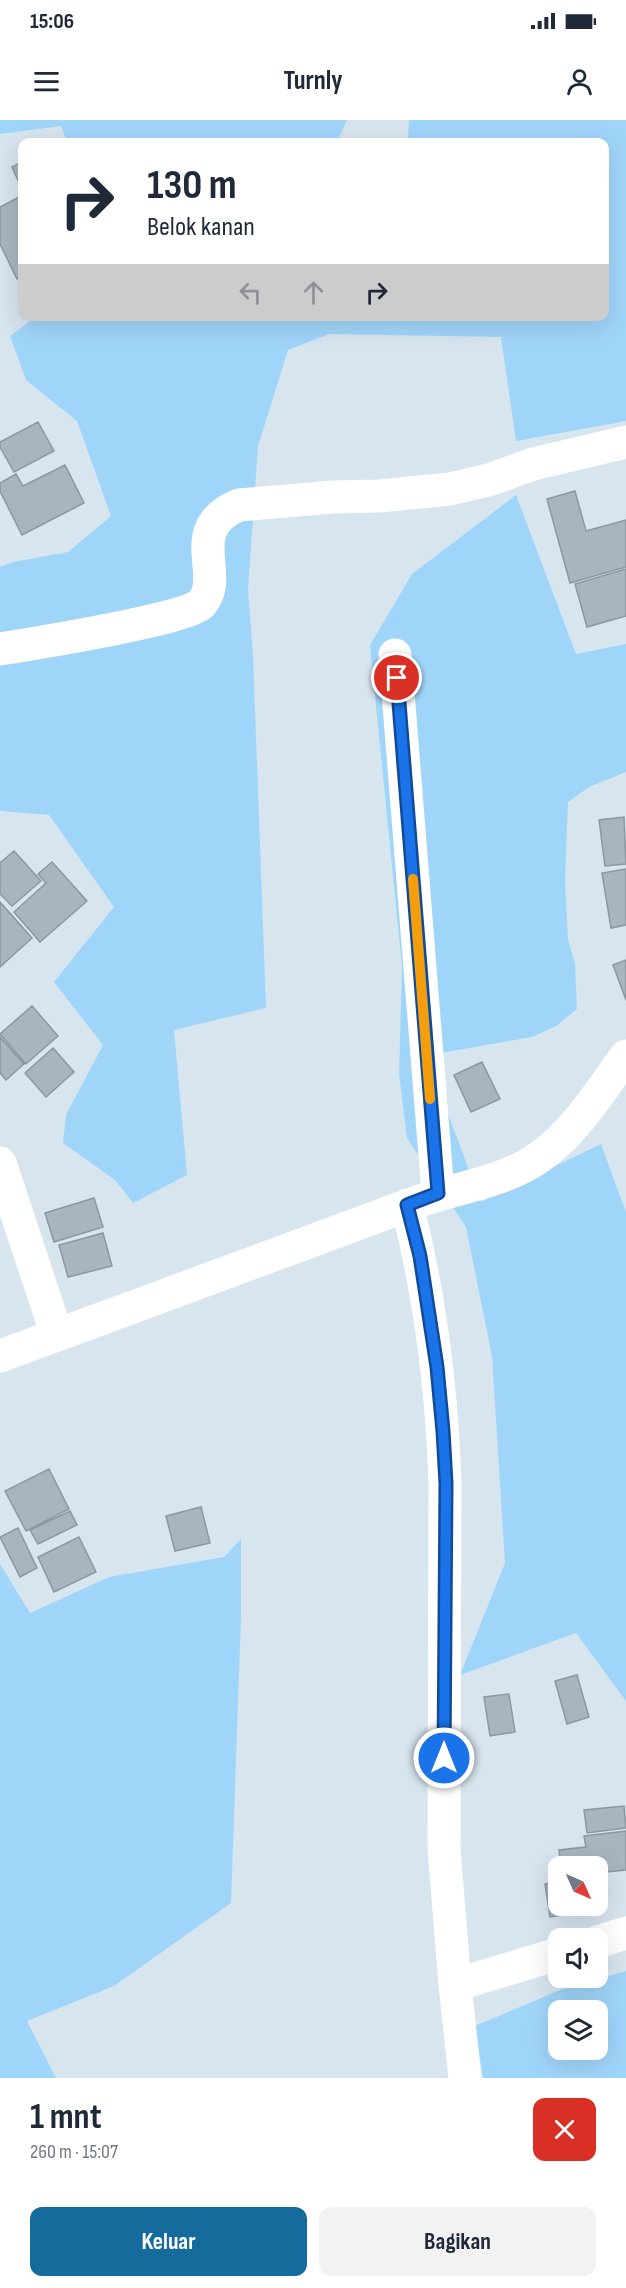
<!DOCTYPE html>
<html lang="id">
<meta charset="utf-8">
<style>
body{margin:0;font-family:"Sofia Sans Condensed",sans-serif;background:#f2f2f3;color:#1f2937;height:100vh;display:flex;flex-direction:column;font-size:22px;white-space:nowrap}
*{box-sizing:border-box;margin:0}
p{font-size:20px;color:#747a83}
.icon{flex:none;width:33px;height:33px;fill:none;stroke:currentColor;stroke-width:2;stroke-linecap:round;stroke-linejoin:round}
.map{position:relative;height:1958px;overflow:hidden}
.panel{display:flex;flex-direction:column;background:#fff;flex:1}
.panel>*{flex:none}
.guide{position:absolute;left:18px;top:18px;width:591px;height:183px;border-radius:12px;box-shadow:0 6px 24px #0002;background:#fff;color:#1f2937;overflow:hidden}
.needle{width:39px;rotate:135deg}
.fabs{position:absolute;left:548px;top:1736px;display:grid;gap:12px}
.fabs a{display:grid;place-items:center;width:60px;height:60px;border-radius:12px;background:#fff;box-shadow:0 6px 24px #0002;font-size:30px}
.pin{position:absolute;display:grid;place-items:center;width:51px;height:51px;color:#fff;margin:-26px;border:3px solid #fff;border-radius:50%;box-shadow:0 2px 6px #0007}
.me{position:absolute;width:66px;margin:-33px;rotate:0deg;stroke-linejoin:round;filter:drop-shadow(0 0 4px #0008)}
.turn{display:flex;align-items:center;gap:21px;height:126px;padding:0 30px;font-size:27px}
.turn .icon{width:78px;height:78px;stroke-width:2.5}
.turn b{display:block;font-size:42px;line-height:51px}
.lanes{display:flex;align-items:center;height:57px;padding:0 30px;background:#0003;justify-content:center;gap:30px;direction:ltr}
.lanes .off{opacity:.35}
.round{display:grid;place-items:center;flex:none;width:63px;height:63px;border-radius:12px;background:#f2f2f3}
.headline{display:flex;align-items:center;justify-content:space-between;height:102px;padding:0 30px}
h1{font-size:36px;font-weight:700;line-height:45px}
.cta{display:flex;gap:12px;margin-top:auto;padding:12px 30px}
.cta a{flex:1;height:69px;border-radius:12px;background:#156c9c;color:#fff;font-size:24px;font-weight:700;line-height:69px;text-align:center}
.cta a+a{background:#f2f2f3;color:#1f2937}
.status{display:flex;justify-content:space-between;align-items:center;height:42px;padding:0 30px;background:#fff;direction:ltr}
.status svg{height:16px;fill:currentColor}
header{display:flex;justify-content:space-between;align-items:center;height:78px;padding:0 30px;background:#fff;font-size:27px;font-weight:700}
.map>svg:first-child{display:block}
.green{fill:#a0d5fa;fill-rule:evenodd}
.building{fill:#a8b5be;stroke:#8b97a1;stroke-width:1.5}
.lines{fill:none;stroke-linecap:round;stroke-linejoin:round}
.minor{stroke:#fff;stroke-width:33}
.route-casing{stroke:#114b97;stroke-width:15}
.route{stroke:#1a73e8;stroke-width:10}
.slow{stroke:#f59e0b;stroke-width:10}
</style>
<div class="status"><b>15:06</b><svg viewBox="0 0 49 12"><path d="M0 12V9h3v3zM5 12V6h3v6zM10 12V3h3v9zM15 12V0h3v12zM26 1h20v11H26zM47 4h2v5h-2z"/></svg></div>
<header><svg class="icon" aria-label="menu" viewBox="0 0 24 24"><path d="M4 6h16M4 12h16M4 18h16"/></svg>Turnly<svg class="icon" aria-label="person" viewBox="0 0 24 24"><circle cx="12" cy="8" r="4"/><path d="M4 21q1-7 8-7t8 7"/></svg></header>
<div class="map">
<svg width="626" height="1958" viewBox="0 0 626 1958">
<rect width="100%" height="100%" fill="#d7e5ef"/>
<!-- green -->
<path class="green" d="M0,0H347L337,22H67L61,6L0,14Z
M409,0H626V301L516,321L501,217L329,214L288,230L258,326L248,470L253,535L266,888L174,910L187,1055L133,1083L115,1060L63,1023L66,995L103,925L54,862L114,787L49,695L0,691V447L13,442L68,432L111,396L77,301L26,260L10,216L37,196H604V22H408Z
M516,375L576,534L626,524V652L589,667L568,682L565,761L568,820L575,844L577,889L556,906L532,917L441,933L442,978L481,1082L601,1024L626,1092V1581L576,1513L460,1555L505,1443L492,1236L466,1107L407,1018L399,954L402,846L370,525L412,454Z
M241,1419V1497L231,1783L114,1866L27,1901L56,1958H0V1444L30,1493L109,1457L224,1437Z
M626,1851V1958H483L475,1906L560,1870ZM558,1890H597V1929H558Z"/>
<!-- building -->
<path class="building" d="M22,42V69L12,47Z
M21,76L22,156L17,159L0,124V87Z
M38,302L54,331L14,352L0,327V322Z
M65,345L84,383L22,415L0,371V363L16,354L23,366Z
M575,371L586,411L626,400V447L570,463L547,379Z
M626,449V496L587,507L575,464Z
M624,697L626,744L605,746L599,700Z
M14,731L41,761L12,786L0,774V743Z
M52,742L87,781L40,822L14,792L46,763L38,754Z
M626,749V805L611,808L602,753Z
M0,782L32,818L0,847Z
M626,840V880L613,845Z
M32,886L58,916L26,944L0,914Z
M0,917L24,944L6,960L0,953Z
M53,928L74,952L46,977L25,953Z
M482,942L500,979L471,992L454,955Z
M94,1078L103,1107L54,1122L45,1093Z
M103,1113L112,1146L68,1157L59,1125Z
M49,1349L69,1389L26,1411L5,1371Z
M201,1387L210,1423L175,1431L166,1396Z
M70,1391L77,1405L38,1424L30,1410Z
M18,1408L37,1448L20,1457L0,1417Z
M79,1417L96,1452L54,1472L38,1437Z
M577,1555L589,1597L567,1604L555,1561Z
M509,1574L515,1612L490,1616L484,1577Z
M624,1686L626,1708L587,1713L584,1690Z
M626,1711V1750L597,1753V1746H588L587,1743L561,1746L559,1730L586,1727L584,1716Z
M558,1762V1785H581L582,1792L550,1797L545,1764Z"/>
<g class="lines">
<!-- minor -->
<path class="minor" d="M0,529C31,524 187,499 201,484C227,456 181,409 239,385L333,377L379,376L450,369L492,359L533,344L626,322
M395,535L438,1073
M0,1043L57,1215
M407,1085C430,1176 442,1269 445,1363L444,1728L455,1865L465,1958
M0,1236C138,1185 276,1135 414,1083C456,1067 504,1063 541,1036C576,1011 601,970 626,936
M597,1822L626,1813
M455,1865L558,1834"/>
</g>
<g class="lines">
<!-- route casing -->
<g class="route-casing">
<path id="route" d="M397,558L438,1073L407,1085L420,1136L437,1247L443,1311L446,1363L444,1638"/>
</g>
<!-- route -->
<use href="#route" class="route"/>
<!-- slow -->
<path class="slow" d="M413,759L430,979"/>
</g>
</svg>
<div class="fabs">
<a><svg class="needle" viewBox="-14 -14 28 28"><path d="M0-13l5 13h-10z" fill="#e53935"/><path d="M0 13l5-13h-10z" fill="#747a83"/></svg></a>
<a><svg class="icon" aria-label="sound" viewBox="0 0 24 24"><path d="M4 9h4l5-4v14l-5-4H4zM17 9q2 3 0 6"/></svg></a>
<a><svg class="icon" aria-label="layers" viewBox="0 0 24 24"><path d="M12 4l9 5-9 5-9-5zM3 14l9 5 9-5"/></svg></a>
</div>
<div class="pin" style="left:397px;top:558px;background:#d93025"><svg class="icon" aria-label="arrive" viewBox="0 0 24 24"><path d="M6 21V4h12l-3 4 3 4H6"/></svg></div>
<svg class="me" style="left:444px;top:1638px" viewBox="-20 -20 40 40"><circle r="17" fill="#1a73e8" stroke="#fff" stroke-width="3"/><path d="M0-11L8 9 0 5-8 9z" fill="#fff"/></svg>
<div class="guide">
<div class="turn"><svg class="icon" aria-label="right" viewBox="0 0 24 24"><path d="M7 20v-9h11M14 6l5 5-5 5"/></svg><div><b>130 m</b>Belok kanan</div></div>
<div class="lanes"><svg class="icon off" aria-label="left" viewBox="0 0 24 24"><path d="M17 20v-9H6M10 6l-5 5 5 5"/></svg><svg class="icon off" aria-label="ahead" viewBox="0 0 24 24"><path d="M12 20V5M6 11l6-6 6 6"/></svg><svg class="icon" aria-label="right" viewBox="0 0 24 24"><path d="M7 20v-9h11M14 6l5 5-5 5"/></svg></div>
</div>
</div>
<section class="panel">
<div class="headline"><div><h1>1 mnt</h1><p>260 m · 15:07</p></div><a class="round" style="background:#d93025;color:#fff"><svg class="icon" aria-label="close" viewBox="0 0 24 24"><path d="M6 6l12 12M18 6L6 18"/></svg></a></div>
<div class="cta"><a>Keluar</a><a>Bagikan</a></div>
</section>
